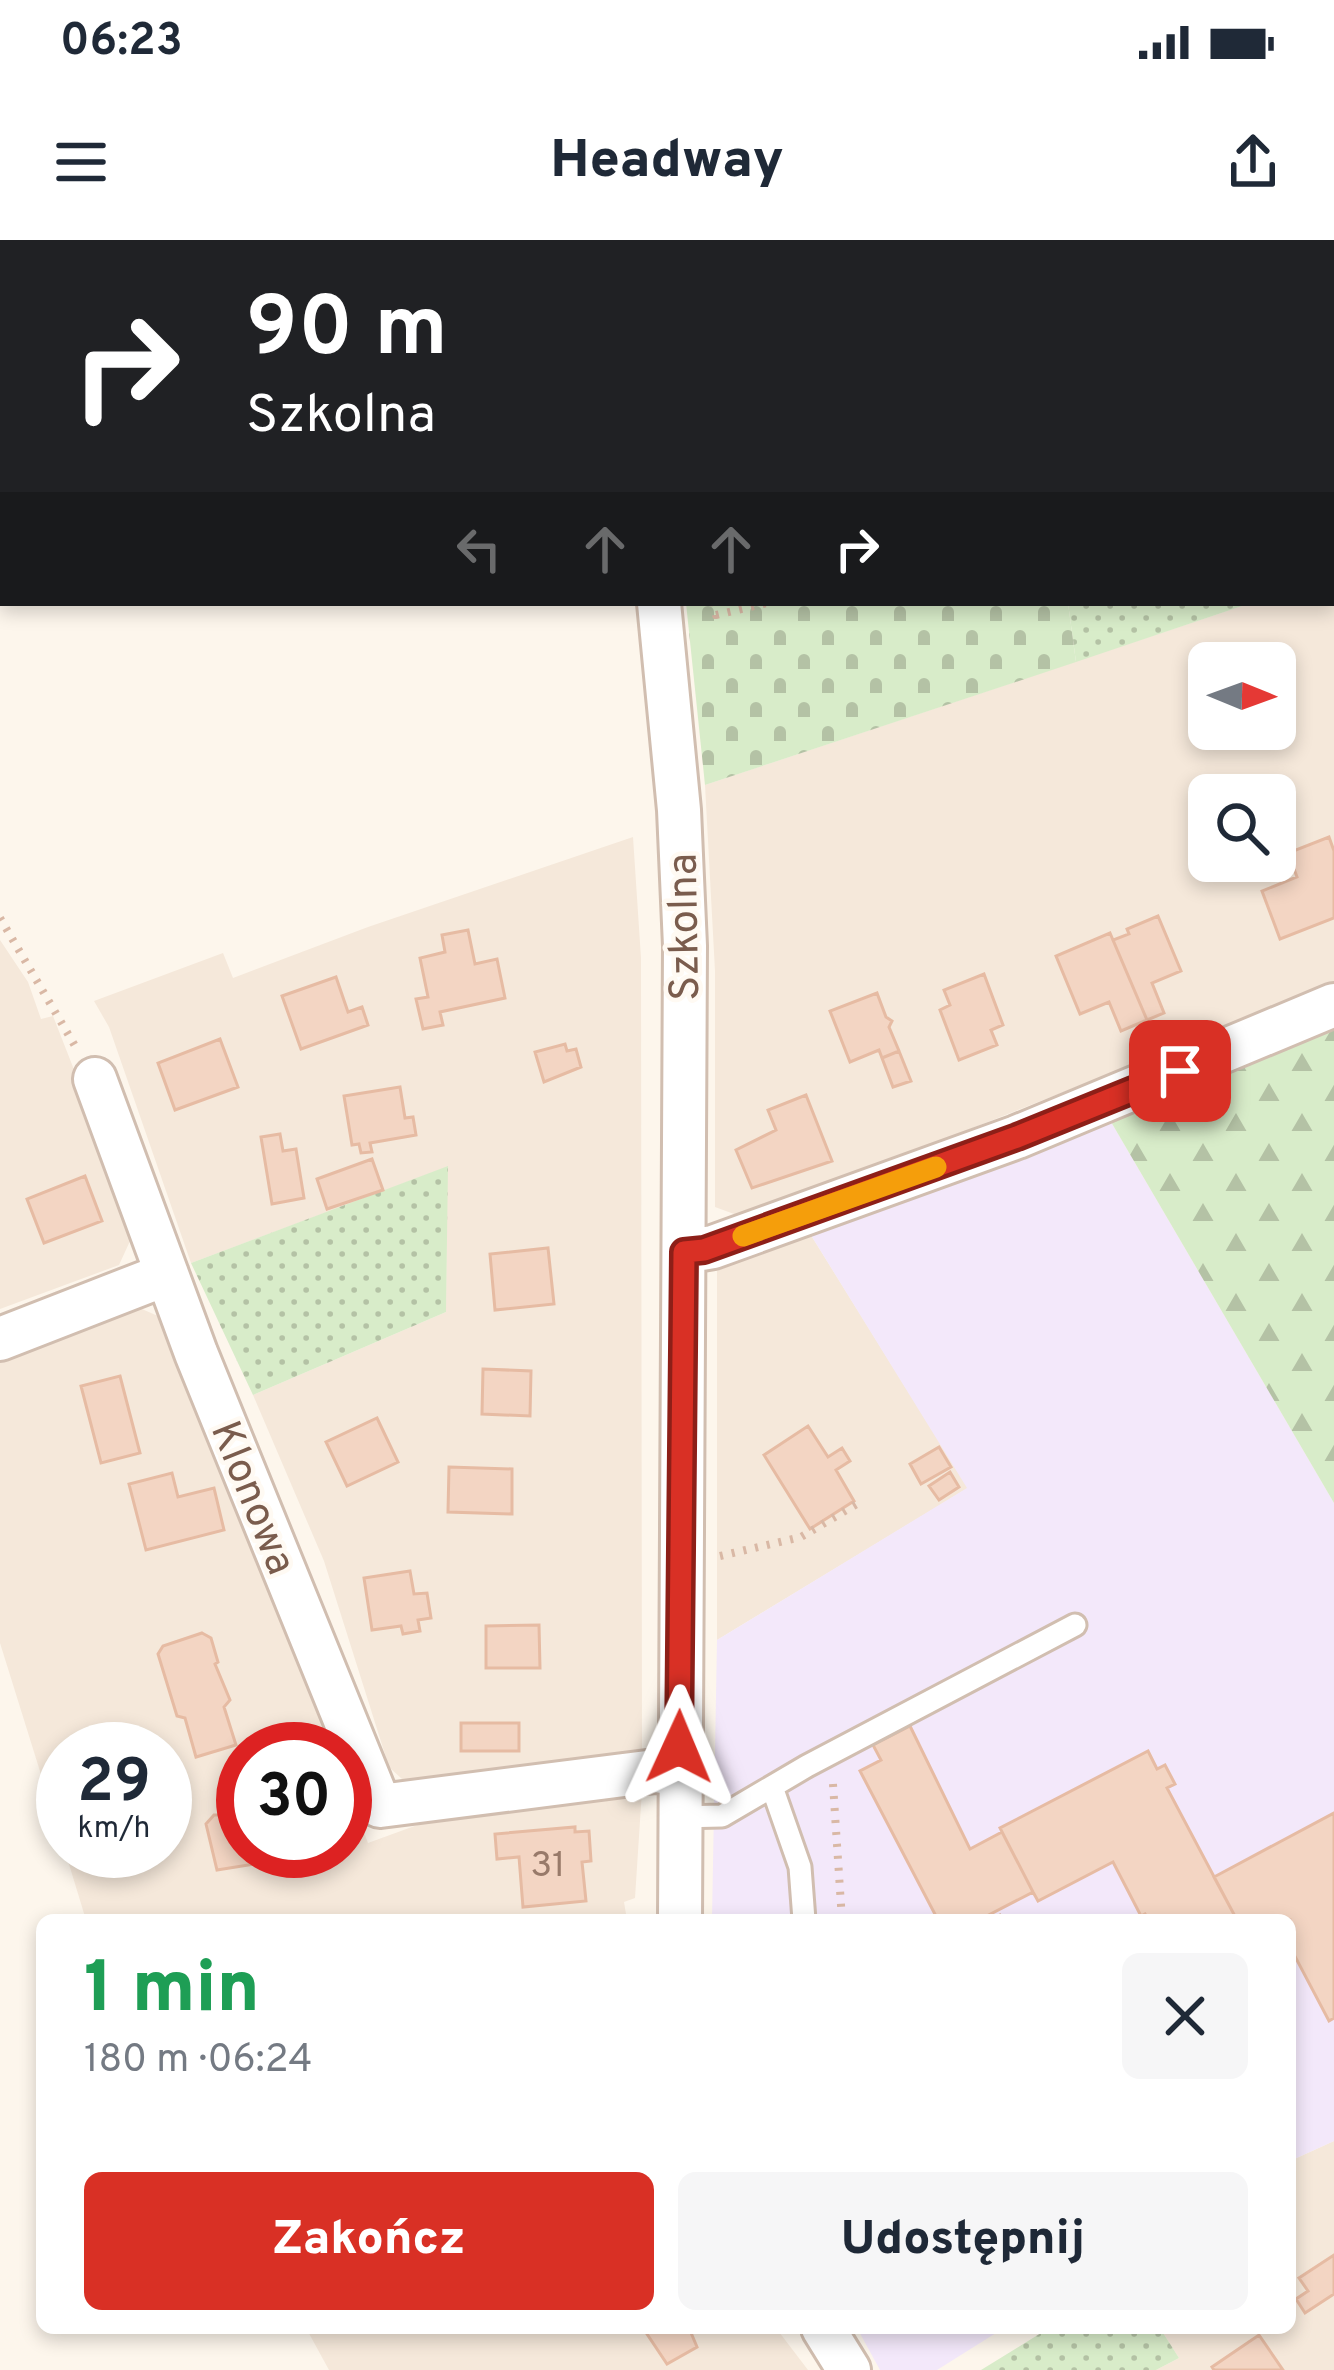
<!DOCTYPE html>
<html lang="pl">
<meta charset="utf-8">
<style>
body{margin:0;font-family:Overpass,sans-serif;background:#f6f6f7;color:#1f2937;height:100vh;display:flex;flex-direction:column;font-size:45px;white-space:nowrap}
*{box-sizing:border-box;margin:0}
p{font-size:39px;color:#747a83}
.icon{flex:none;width:66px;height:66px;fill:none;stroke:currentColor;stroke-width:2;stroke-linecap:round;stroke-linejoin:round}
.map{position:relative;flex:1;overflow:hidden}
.side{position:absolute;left:36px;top:1674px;width:1260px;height:420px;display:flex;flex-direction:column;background:#fff;border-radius:18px;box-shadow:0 6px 18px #0003}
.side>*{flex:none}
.top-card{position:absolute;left:0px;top:0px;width:1335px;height:366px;box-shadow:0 6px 18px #0003;background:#202124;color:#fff;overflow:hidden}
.needle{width:78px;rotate:91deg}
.controls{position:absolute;left:1188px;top:402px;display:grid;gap:24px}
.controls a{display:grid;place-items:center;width:108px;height:108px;border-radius:18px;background:#fff;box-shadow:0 6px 18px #0003;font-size:60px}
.speed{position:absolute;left:36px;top:1482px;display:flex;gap:24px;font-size:60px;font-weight:700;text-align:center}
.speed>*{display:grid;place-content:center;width:156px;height:156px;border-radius:50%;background:#fff;box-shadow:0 6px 18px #0003;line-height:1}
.speed small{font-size:30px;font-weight:400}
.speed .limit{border:18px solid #d22;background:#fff;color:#111}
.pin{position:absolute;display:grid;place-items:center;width:102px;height:102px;color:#fff;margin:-51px;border-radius:24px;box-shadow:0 6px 18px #0006}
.me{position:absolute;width:132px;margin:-66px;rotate:1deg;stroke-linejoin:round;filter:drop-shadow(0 0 9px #0008)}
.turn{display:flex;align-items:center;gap:42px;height:252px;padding:0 48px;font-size:54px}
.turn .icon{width:156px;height:156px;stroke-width:2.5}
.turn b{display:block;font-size:84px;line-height:102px}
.lanes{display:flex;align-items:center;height:114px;padding:0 48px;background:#0003;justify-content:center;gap:60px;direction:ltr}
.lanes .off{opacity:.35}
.round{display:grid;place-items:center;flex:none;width:126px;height:126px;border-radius:18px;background:#f6f6f7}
.head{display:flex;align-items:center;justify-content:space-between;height:204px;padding:0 48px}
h1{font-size:72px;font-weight:800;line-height:90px;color:#1e9e55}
.action{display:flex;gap:24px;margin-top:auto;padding:24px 48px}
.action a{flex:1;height:138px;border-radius:18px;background:#d93025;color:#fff;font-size:48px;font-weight:800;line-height:138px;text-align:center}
.action a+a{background:#f6f6f7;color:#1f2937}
.status{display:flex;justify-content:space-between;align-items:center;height:84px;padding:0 60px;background:#fff;direction:ltr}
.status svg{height:33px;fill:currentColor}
header{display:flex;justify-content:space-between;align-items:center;height:156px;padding:0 48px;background:#fff;font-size:54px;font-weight:800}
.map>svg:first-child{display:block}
.residential{fill:#f5e8da;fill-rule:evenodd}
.education{fill:#f3e8fa}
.grass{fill:url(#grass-dots)}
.forest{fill:url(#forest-firs)}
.cemetery{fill:url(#cemetery-stones)}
.building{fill:#f3d5c3;stroke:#e6bba3;stroke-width:3}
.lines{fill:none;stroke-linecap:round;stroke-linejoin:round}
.lane-casing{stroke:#d1beb0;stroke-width:27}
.street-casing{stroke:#d1beb0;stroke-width:48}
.path{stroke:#d9b8a5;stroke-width:8;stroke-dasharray:3 9;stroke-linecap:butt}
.lane{stroke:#fff;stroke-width:21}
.street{stroke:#fff;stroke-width:42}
.route-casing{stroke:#8d1f18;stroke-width:30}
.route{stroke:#d93025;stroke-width:21}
.slow{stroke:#f59e0b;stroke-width:21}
.labels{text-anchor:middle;stroke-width:9;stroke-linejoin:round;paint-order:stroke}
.number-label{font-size:36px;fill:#987a6a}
.street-label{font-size:42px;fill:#7a5c4d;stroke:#fffaf3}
</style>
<div class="status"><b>06:23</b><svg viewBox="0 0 49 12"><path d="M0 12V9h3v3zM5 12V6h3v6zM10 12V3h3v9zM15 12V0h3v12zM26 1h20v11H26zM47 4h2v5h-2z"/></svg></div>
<header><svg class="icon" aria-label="menu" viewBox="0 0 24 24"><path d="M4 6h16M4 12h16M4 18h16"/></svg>Headway<svg class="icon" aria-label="share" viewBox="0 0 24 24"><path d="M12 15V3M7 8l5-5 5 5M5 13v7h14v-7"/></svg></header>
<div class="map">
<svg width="1334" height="2130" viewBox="0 0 1334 2130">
<defs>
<pattern id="grass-dots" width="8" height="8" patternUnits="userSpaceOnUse" patternTransform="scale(3)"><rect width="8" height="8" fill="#d8ecc9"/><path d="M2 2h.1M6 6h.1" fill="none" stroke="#b4c2a5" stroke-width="1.8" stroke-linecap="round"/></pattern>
<pattern id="forest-firs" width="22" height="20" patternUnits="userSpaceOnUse" patternTransform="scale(3)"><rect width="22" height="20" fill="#d8ecc9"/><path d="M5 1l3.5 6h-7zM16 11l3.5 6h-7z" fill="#b4c2a5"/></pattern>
<pattern id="cemetery-stones" width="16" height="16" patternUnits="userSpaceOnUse" patternTransform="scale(3)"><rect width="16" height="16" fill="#d8ecc9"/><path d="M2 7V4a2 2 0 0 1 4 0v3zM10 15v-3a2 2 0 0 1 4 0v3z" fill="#b4c2a5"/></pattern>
</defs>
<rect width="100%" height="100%" fill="#fdf6ec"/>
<!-- residential -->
<path class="residential" d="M1334,193V745L745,978L715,967V731L705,545L1251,363H1332ZM1209,423H1275V489H1209ZM1209,555H1275V621H1209Z
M633,597L641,718L642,1511L415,1551L389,1527L324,1321L253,1155L446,1072L447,927L191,1023L109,787L94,761L223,713L233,738L368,687Z
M0,700L28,742L41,779L53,776L136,988L119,1025L0,1069Z
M809,992L968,1248L717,1400V1031Z
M135,1066L174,1083L335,1509H243V1611H345V1540L368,1603L420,1584L642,1550L635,1658L624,1662L627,1680H86L65,1611H165V1509H63V1605L0,1403V1117Z
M1334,1901V2130H1156L1179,2118L1160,2088H1290V1921Z
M306,2088H776L808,2130H329Z"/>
<!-- education -->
<path class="education" d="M1107,875L1334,1263V1901L1290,1921V1680H712L717,1400L967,1248L809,992Z
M857,2088H1004L937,2130H880Z"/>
<!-- grass -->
<path class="grass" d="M648,0H1285L1286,3H648Z
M1068,363H1251L1076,422Z
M448,926L446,1072L253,1155L191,1023Z
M1049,2088H1160L1179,2118L1156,2130H981Z"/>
<!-- forest -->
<path class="forest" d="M1334,783V1263L1107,875Z"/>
<!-- cemetery -->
<path class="cemetery" d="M686,363H1068L1076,422L705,545Z"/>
<!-- building -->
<path class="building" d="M1329,597L1334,611V678L1280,699L1262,651L1297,637L1288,613Z
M1158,676L1181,731L1152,743L1164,773L1147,780L1113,700L1129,694L1127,689Z
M468,690L475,724L497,719L505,758L440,772L443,785L423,789L416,759L428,757L420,718L445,712L442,695Z
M1110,693L1147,780L1121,791L1109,762L1080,774L1056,716Z
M984,734L1003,785L991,790L997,805L959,820L940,770L950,765L944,750Z
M336,737L348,772L362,767L368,785L301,809L282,756Z
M877,753L886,777L892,781L889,787L899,811L882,818L879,810L850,822L830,771Z
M220,799L238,847L175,870L158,823Z
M565,804L567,811L576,809L581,827L544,842L535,812Z
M899,811L911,841L893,847L882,818Z
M400,847L405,878L413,877L416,895L370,903L372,912L361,913L359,904L352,905L344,856Z
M806,855L832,921L752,948L736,910L776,890L768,870Z
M280,894L283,911L296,909L304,958L272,964L261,897Z
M372,919L383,950L327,969L317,939Z
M85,936L102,981L44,1003L27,959Z
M548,1008L554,1064L495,1070L490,1014Z
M483,1129L531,1131L530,1176L482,1174Z
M120,1136L140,1213L101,1223L81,1146Z
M377,1178L398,1222L347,1246L326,1202Z
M808,1186L828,1217L842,1208L850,1221L836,1230L854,1261L810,1289L764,1215Z
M939,1207L951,1227L921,1244L910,1224Z
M449,1227L512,1229V1274L448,1272Z
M950,1232L959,1247L939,1260L929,1246Z
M172,1233L178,1257L214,1248L224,1290L146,1310L129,1244Z
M410,1331L414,1354L427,1353L431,1378L418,1380L420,1391L403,1394L401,1386L372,1390L364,1338Z
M539,1385L540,1428H486V1386Z
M202,1393L211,1398L218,1422L215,1424L230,1460L224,1467L236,1505L196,1517L185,1478L177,1476L158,1414L163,1406Z
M461,1483H519V1511H461Z
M910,1486L970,1609L1002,1592L1033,1652L979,1680H938L860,1531L881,1520L873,1505Z
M1148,1511L1157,1529L1165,1525L1175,1544L1167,1548L1237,1680H1149L1145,1674L1141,1676L1113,1622L1038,1661L1033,1652L1000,1588Z
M243,1546V1611H278L279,1620L217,1630L206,1584L214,1575H242L238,1547Z
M1334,1573V1778L1329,1781L1290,1707V1680H1237L1214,1637Z
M575,1587V1592L589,1591L591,1621L582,1622L586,1661L523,1667L519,1617L497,1619L495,1594Z
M1334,2015V2054L1305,2073L1296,2059L1308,2051L1299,2038Z
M643,2088H689L697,2107L667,2124Z
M1259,2095L1283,2130H1214L1212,2127Z"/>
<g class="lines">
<!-- lane casing -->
<g class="lane-casing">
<path id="lane" d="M772,1547L800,1627L804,1680
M678,1577L722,1576L807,1526L1075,1385"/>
</g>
<!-- street casing -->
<g class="street-casing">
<path id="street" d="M612,0V3
M659,363L679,570L685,706L680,1680
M95,839L196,1113L380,1566L655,1531L678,1534
M684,1012L713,1007L1017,897L1334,765
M0,1099L167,1034
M823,2088L849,2130"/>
</g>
<!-- path -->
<path class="path" d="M714,363L716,375L767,363
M0,678L78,811
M720,1316L801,1297L860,1262
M833,1544L842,1680
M997,1675L1000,1680"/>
<!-- lane -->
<use href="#lane" class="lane"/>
<!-- street -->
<use href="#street" class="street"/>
</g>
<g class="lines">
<!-- route casing -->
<g class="route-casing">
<path id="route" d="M679,1507L684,1012L704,1010L1017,897L1180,831"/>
</g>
<!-- route -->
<use href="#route" class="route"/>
<!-- slow -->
<path class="slow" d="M743,996L936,927"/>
</g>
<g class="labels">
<!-- number labels -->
<g class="number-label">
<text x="548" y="1636">31</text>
</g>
<!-- street labels -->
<g class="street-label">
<text transform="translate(682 687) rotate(-91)" y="15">Szkolna</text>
<text transform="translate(255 1257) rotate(68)" y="15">Klonowa</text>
</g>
</g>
</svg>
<div class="controls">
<a><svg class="needle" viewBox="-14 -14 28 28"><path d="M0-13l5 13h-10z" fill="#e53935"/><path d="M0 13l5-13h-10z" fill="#747a83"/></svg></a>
<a><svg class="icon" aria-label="search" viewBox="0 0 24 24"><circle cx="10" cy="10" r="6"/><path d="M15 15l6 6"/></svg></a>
</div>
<div class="speed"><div>29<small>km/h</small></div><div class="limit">30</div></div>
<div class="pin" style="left:1180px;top:831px;background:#d93025"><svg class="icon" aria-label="arrive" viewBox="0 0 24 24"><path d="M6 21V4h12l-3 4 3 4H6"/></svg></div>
<svg class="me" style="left:679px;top:1507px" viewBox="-20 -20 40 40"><path d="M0-17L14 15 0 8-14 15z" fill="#d93025" stroke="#fff" stroke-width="4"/></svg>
<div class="top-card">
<div class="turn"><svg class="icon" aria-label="right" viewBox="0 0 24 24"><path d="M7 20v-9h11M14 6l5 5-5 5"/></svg><div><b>90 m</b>Szkolna</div></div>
<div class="lanes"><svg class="icon off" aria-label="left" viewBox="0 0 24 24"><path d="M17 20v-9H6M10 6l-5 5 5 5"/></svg><svg class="icon off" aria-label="ahead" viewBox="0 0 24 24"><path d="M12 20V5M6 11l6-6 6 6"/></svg><svg class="icon off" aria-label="ahead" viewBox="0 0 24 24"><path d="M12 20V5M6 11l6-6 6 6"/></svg><svg class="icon" aria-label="right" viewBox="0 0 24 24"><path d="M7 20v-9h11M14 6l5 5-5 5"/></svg></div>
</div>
<section class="side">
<div class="head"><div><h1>1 min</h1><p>180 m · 06:24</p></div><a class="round"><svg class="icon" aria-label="close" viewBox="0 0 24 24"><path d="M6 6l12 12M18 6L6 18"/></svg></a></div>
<div class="action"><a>Zakończ</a><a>Udostępnij</a></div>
</section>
</div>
